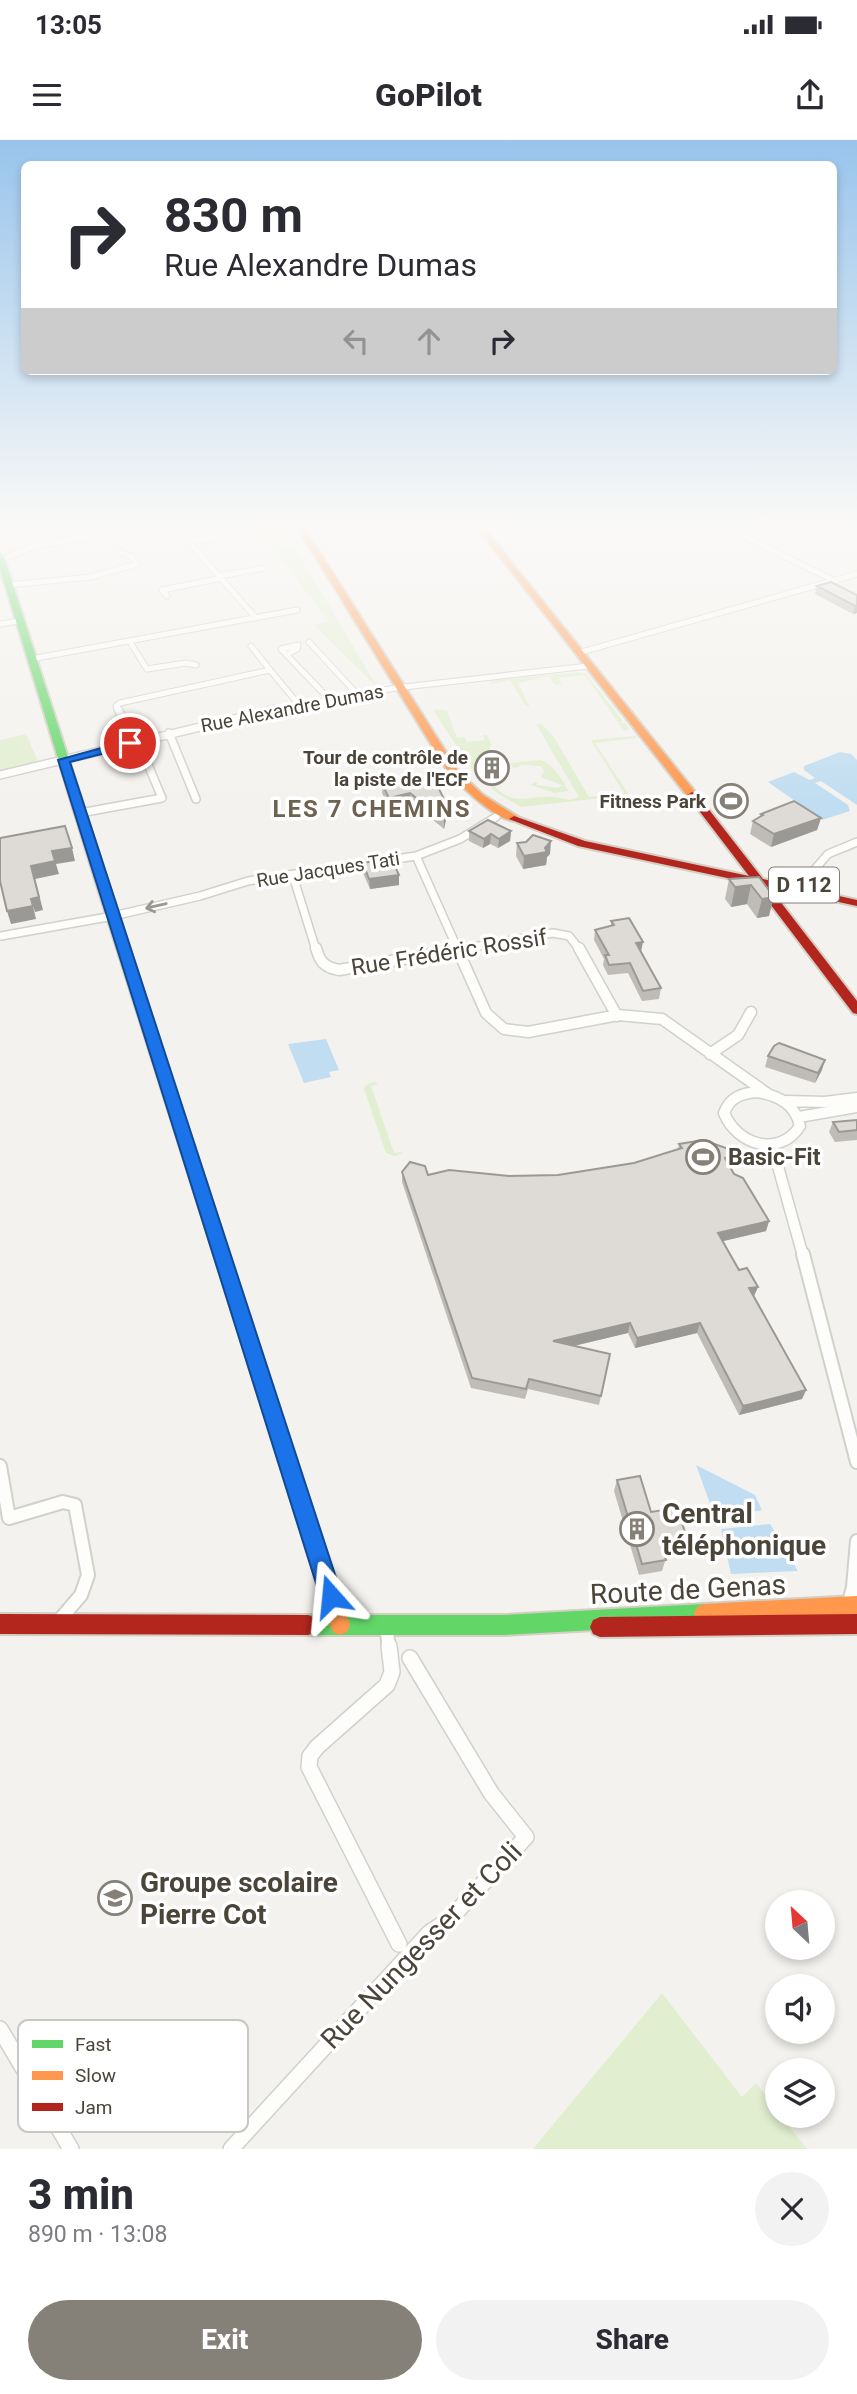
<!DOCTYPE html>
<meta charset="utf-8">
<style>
body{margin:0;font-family:Roboto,sans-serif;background:#f2f2f3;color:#2b2b33;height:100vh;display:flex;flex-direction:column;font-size:26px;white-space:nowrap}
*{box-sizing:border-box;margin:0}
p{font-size:23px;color:#7c7c81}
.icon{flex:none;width:38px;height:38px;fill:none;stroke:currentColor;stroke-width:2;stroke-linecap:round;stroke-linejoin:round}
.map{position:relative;height:2009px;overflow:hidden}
.details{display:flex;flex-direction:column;background:#fff;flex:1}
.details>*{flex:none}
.top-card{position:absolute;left:21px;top:21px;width:816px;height:214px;border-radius:10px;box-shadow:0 4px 10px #0003;background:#fff;color:#2b2b33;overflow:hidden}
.needle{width:46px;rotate:334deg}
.controls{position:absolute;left:765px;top:1750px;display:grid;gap:14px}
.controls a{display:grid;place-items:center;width:70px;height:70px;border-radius:50%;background:#fff;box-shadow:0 4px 10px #0003;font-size:35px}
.pin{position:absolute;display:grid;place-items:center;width:60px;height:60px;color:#fff;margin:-30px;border:4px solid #fff;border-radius:50%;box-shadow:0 2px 7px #0007}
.me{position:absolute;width:77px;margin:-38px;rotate:342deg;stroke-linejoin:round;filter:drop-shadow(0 0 5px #0008)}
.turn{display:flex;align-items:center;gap:24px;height:147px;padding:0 28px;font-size:32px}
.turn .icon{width:91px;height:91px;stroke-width:2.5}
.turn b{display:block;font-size:49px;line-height:60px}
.lanes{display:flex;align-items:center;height:66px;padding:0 28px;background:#0003;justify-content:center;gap:35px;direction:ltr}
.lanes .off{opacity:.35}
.round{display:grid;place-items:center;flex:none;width:74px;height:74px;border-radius:37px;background:#f2f2f3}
.headline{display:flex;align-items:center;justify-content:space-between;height:119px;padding:0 28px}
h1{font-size:42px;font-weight:800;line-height:52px}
.action{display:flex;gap:14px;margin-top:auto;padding:14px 28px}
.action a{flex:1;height:80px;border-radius:42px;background:#868178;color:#fff;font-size:28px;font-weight:800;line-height:80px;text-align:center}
.action a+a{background:#f2f2f3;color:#2b2b33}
.status{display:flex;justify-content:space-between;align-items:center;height:49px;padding:0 35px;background:#fff;direction:ltr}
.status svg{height:19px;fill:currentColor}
header{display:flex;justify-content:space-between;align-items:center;height:91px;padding:0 28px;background:#fff;font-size:32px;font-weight:800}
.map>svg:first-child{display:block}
.green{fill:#e1eecf}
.water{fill:#c0ddf1}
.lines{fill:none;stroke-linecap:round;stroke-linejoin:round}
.street-far4-casing{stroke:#d2d0cb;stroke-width:7}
.street-far3-casing{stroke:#d2d0cb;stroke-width:10}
.street-far2-casing{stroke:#d2d0cb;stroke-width:13}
.street-far1-casing{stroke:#d2d0cb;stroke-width:16}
.street-casing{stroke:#d2d0cb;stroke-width:18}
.fast-casing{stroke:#d3cfc5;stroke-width:4}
.slow-casing{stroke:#d3cfc5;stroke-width:4}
.jam-casing{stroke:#d3cfc5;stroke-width:4}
.street-far4{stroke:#fdfdfc;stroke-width:5}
.street-far3{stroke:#fdfdfc;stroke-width:7}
.street-far2{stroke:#fdfdfc;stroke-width:10}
.street-far1{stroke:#fdfdfc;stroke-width:12}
.street{stroke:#fdfdfc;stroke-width:15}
.fast{fill:#63d668;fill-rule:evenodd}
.slow{fill:#ff974d;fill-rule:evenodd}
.jam{fill:#b3261e;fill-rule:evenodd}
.wall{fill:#bfbcb8}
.shaded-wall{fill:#9b9996}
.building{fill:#dedbd6;stroke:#9b9996;stroke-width:2}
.oneway{stroke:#9b9791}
.route{fill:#1a73e8;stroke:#114b97;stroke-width:2}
.labels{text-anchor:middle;stroke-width:7;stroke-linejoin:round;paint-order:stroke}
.far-street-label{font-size:19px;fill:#4b4439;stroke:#fff}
.far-poi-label{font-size:19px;font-weight:bold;fill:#4b4439;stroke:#fff;text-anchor:end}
.shield{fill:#fff;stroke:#817c74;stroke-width:2}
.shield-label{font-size:21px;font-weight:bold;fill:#4b4439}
.street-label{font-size:23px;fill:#4b4439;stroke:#fff}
.poi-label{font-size:23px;font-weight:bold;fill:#4b4439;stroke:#fff;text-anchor:start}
.far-district-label{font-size:24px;font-weight:bold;letter-spacing:2px;fill:#6e6250;stroke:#fff}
.near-poi-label{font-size:28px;font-weight:bold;fill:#4b4439;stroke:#fff;text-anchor:start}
.near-street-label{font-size:28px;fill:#4b4439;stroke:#fff}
.key{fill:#fff;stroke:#c9c7c4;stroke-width:2}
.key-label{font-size:19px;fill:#4b4439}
</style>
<div class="status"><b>13:05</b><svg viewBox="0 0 49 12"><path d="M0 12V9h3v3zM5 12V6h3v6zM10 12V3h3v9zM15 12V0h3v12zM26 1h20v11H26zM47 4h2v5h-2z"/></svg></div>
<header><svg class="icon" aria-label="menu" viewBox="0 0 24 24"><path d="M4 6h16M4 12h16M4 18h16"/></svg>GoPilot<svg class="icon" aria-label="share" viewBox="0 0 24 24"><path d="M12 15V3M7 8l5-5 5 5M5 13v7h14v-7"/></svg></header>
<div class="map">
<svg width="857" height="2009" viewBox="0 0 857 2009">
<rect width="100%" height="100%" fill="#f4f2ee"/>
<!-- green -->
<path class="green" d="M254,384H281L377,547L314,485L329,481Z
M579,532L586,534L623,581L619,583H625L629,589L624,591L585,535L558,538L562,544L555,545L549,536L518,543L530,567L525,565L510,540L492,544L489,541Z
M441,569L447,571L457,598L464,597L467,602L485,600L483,595H487L492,606L489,607L493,615H497L499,620L481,623C509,682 527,647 570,660L579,657L536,584H542L555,599L589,657L624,653L591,600L635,596L637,598L595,603L629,655L521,667L496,652L473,631L433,570Z
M26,594L38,621L0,630V600Z
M541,620C551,623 565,641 568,651L555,653L531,645L535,642L539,643L535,644C543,647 550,646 558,648L562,645L541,637L544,631L540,626L522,625L514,628L510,623Z
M376,942L378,944L371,946L394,1013L403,1012L401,1014L394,1016L386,1013L364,949L367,944Z
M662,1853L742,1957L756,1943L777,1970V1976H781L807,2009H533Z"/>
<!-- water -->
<path class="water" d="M840,612L851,614L857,620V665L821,641L815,643L848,665L850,671L822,680L768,642L794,632L810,640L815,638L804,630V626Z
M326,899L339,930L329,932L331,937L304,943L288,904Z
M696,1325L755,1355L762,1370L716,1380Z
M770,1384L798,1431L731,1434L721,1389Z"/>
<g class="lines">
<!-- street-far4 casing -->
<g class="street-far4-casing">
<path id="street-far4" d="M160,384L189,402L256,478
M720,384L835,441
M0,391L50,384
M189,402L244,392
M1,420L34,406L99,395
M220,436L264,428
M8,445L91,437L137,424L131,416L120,412
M167,456L162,450L222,438
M0,484L19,481
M130,502L147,529L186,523L196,525
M309,502L357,554
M251,506L270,530
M578,513L857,434
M287,514L297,509L298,505L281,509L329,559
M31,519L297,470
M119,571L116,566L120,563L270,530L299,565
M267,571L395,548L588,526"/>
</g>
<!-- street-far3 casing -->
<g class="street-far3-casing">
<path id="street-far3" d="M118,569L135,602
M169,593L196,659
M0,635L275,569
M80,673L162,658L138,601
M416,716L458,810
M293,736L316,810
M802,744L828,714L857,702
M1,796L113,776L200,756L248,741L416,716L460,699L496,677
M456,810L553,793L569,796L580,810"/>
</g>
<!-- street-far2 casing -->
<g class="street-far2-casing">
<path id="street-far2" d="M316,808C320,822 324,827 339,830L466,808
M457,808L486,873L504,889L528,892L618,875L662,879L768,954
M579,808L617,876
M710,914L738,895L751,872
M758,952C779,956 795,964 800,986C779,1018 737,1005 724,973C730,957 742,953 758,952Z
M786,961L825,962L857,958
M799,977L857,967
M772,1005L803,1116"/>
</g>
<!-- street-far1 casing -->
<g class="street-far1-casing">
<path id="street-far1" d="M803,1114L857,1322
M0,1326L9,1378L63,1362L75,1365L88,1435L81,1455L57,1483
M848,1466L853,1447L857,1401
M386,1486L389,1508"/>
</g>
<!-- street casing -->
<g class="street-casing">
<path id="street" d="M389,1506L392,1532L387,1545L317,1607L310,1616L309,1627L399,1804
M0,1889L71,2009
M231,2009L429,1793L450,1779L526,1697L491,1653L410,1518"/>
</g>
<!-- fast casing -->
<g class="fast-casing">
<path id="fast" d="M0,415L4,417L106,736L104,738H96L94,736L0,429Z
M704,1464L711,1467L714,1474L711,1481L704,1484L504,1495H308L301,1492L298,1485L301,1478L308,1475H504Z"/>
</g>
<!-- slow casing -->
<g class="slow-casing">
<path id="slow" d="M295,384H302L458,631L483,655L518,677V681C498,683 465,649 450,635Z
M474,384H481L696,653V657H688Z
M265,1243L271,1245L273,1250L350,1485L347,1492L340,1495L333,1492L330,1485L257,1250L259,1245Z
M857,1456V1474L704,1484L697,1481L694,1474L697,1467L704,1464Z"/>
</g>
<!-- jam casing -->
<g class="jam-casing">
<path id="jam" d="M692,652L696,653L763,739L857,760V766L769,747L857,861V874L853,873L755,744L578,706L509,679L514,676L585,701L749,736L687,655Z
M100,733L106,736L273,1250L271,1255L265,1257L259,1255L257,1250L94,736Z
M0,1474L308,1475L315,1478L318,1485L315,1492L308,1495L0,1494Z
M857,1474V1494L600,1497L593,1494L590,1487L593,1480L600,1477Z"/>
</g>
<!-- street-far4 -->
<use href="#street-far4" class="street-far4"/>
<!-- street-far3 -->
<use href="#street-far3" class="street-far3"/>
<!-- street-far2 -->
<use href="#street-far2" class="street-far2"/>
<!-- street-far1 -->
<use href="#street-far1" class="street-far1"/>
<!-- street -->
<use href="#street" class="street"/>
<!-- fast -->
<use href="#fast" class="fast"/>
<!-- slow -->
<use href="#slow" class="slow"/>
<!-- jam -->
<use href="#jam" class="jam"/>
</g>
<!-- wall -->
<path class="wall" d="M817,446L857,455V473L853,474L815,454Z
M428,637L447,665V675L444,689L411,662L389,668L382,653V644Z
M761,674L821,678L817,690L771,707L750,694L753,681L760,677Z
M469,691H511L510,701L498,708L490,704L483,708L469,701Z
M517,703L550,714L547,717L546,725L523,729L516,716Z
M363,723H387L399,735V745L370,749L363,733Z
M759,737L769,776L757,778L747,764L731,767L725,759L729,739Z
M611,781L641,812L661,848L659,859L642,861L628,833L608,835L603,825L604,819L594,800L595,790L611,786Z
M768,916L822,930L815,943L765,927Z
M857,980V1000L835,1002L829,992L833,982Z
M679,1004L731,1017L729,1026L769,1081L766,1091L723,1101L739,1130L758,1147L754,1156L806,1250L802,1259L739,1275L697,1193L635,1208L628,1193L574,1206L610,1214L599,1265L528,1249L525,1259L471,1248L402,1042V1032L428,1035L509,1036L558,1035L634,1023L678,1009Z
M617,1340L651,1372L689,1404L685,1415L666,1418L662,1431L639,1435L614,1351Z"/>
<!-- shaded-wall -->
<path class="shaded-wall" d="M857,465V473L853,474L855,466Z
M410,653L411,662L389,668V658Z
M447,665V675L444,689V679Z
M821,678L817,690L771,707L774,694Z
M511,691L510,701L498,708L499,699Z
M491,694L490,704L483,708L484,699Z
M551,701L550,714L547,717L546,725L523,729L524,716L545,708Z
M72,708L75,721L56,724L59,734L35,739L43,770L35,772L31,759V726L52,711Z
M399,735V745L370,749L369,739Z
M751,745L747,764L731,767L735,747Z
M774,757L769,776L757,778L762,759Z
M33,766L36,779L11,784L7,771Z
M643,802L641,812L636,803Z
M825,920L822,930L815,943L818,933Z
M731,1017L729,1027L725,1018Z
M769,1081L766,1091L715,1103L718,1093Z
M758,1147L754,1156L746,1158L749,1148Z
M630,1183L628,1193L552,1211L553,1201Z
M700,1183L697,1193L635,1208L637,1198Z
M806,1250L802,1259L739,1275L743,1266Z"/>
<!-- building -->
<path class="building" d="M831,442L857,455V465L855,466L817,446Z
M428,637L439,649L447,665L444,679L410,653L389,658L382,644Z
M794,661L821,678L774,694L753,681L763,675L761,674Z
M488,680L511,691L499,699L491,694L484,699L469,691Z
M65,686L72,708L52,711L55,721L31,726L39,757L31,759L33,766L7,771L0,741V698Z
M533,695L551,701L545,708L547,712L524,716L517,703L526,702Z
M386,719L387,723L393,722L399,735L369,739L363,723Z
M759,737L774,757L762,759L751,745L735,747L729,739Z
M629,778L643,802L636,803L661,848L643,851L630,823L609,825L605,815H609L595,790L614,785L611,781Z
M779,903L825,920L818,933L768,916L774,906Z
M857,980V990L839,992L833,982Z
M703,1000L726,1008L731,1017L725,1018L734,1034L743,1038L769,1081L718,1093L739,1130L747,1128L758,1147L749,1148L806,1250L743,1266L700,1183L637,1198L630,1183L553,1201L610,1214L601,1256L529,1239L526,1249L472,1238L402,1032L410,1022L425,1026L428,1035L449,1030L509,1036L558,1035L634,1023L682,1008L679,1004Z
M640,1336L651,1372L677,1368L689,1404L663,1408L666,1420L642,1424L617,1340Z"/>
<!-- one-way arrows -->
<defs><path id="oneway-shaft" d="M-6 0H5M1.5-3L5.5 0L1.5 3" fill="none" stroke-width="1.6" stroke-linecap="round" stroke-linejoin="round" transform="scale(1.75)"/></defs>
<use class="oneway" href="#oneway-shaft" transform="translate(156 766) rotate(167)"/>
<!-- sky -->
<linearGradient id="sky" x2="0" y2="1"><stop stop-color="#98c4ec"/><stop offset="0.58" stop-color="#faf9f7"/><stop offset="1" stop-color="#faf9f7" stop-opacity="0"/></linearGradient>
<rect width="857" height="665" fill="url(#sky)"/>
<!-- route -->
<path class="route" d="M130,600L135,603L134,606L70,622L342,1456L339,1463L331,1466L323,1463L320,1456L58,620Z"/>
<!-- icons -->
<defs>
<g id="building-ring" transform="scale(1.75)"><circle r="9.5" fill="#fff" stroke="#868178" stroke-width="1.5"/><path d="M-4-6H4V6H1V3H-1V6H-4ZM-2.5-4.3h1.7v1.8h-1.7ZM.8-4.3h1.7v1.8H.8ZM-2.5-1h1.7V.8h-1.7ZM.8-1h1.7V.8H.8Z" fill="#868178"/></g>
<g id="stadium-ring" transform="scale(1.75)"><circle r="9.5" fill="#fff" stroke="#868178" stroke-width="1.5"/><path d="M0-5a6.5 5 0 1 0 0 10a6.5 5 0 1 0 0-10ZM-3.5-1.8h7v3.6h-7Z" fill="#868178"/></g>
<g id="school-ring" transform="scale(1.75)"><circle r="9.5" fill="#fff" stroke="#868178" stroke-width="1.5"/><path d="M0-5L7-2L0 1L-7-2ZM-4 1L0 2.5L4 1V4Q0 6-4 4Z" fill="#868178"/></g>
</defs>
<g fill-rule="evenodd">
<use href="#building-ring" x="492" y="628"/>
<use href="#stadium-ring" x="731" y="661"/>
<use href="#stadium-ring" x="703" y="1017"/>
<use href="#building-ring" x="637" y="1389"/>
<use href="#school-ring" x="115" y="1758"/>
</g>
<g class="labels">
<!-- far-street labels -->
<g class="far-street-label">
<text transform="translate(292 568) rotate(-11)" y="7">Rue Alexandre Dumas</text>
<text transform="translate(328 729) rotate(-9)" y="7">Rue Jacques Tati</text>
</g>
<!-- far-poi labels -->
<g class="far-poi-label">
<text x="468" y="624">Tour de contrôle de<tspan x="468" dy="22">la piste de l'ECF</tspan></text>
<text x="706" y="668">Fitness Park</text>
</g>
<!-- shield labels -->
<rect class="shield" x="769" y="727.5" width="70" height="35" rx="5"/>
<g class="shield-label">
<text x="804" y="752">D 112</text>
</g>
<!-- street labels -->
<g class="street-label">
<text transform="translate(449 812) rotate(-9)" y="8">Rue Frédéric Rossif</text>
</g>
<!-- poi labels -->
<g class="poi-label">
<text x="728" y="1025">Basic-Fit</text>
</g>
<!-- far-district labels -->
<g class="far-district-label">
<text x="372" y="677">LES 7 CHEMINS</text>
</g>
<!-- near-poi labels -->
<g class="near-poi-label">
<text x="662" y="1383">Central<tspan x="662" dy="32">téléphonique</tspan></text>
<text x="140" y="1752">Groupe scolaire<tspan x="140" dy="32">Pierre Cot</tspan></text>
</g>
<!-- near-street labels -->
<g class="near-street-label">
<text transform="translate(688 1449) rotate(-3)" y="10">Route de Genas</text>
<text transform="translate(421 1805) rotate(-46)" y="10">Rue Nungesser et Coli</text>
</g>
</g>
<!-- legend -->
<rect x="18" y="1880" width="230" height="112" rx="10" class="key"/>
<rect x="32" y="1900" width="31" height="8" fill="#63d668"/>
<rect x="32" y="1931" width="31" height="9" fill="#ff974d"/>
<rect x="32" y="1963" width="31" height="8" fill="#b3261e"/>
<g class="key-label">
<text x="75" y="1911">Fast</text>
<text x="75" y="1942">Slow</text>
<text x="75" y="1974">Jam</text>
</g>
</svg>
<div class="controls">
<a><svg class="needle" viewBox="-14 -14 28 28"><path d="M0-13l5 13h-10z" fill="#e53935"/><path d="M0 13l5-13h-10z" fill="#7c7c81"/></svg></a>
<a><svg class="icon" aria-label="sound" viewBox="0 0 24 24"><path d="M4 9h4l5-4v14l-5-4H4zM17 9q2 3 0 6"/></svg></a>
<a><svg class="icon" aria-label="layers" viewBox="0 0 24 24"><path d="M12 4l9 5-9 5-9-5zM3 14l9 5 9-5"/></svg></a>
</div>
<div class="pin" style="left:130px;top:603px;background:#d93025"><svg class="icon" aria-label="arrive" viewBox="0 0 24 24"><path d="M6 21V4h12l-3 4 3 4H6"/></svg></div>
<svg class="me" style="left:331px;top:1456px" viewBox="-20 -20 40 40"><path d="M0-17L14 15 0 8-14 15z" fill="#1a73e8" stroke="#fff" stroke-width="4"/></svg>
<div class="top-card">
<div class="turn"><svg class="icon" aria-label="right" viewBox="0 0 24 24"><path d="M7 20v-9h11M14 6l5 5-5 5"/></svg><div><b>830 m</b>Rue Alexandre Dumas</div></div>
<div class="lanes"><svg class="icon off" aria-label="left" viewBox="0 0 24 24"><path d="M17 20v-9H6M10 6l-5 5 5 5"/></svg><svg class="icon off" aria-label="ahead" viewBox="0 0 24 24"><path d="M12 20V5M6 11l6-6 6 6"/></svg><svg class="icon" aria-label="right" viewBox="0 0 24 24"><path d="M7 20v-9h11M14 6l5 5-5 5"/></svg></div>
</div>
</div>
<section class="details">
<div class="headline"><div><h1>3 min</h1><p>890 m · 13:08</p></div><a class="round"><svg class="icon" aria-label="close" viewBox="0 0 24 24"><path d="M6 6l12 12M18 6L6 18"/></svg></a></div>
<div class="action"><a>Exit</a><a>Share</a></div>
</section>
